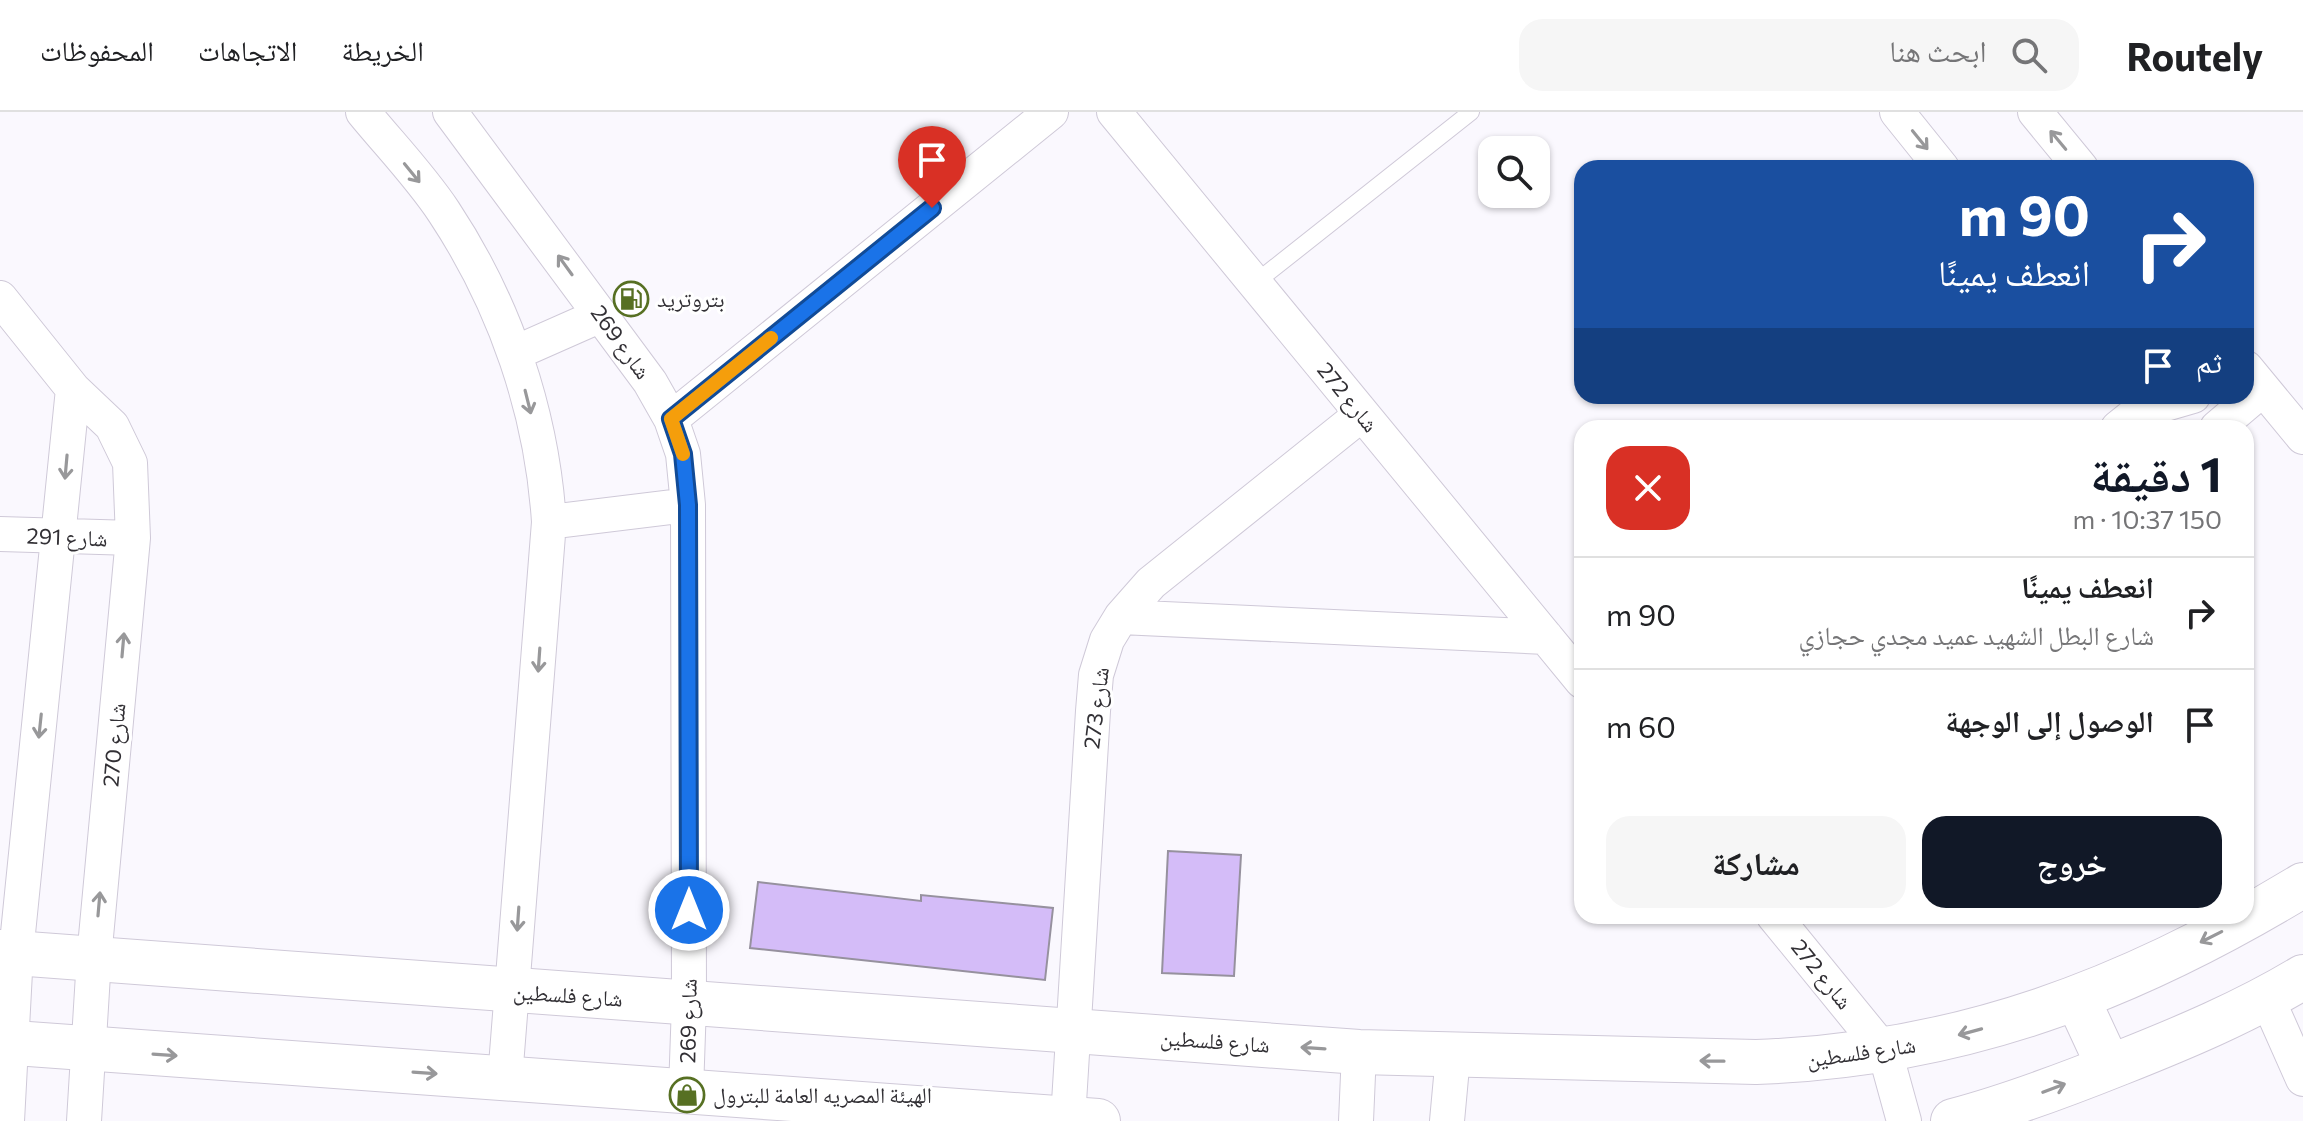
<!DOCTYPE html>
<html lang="ar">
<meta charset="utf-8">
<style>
body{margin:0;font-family:Commissioner,"Noto Naskh Arabic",sans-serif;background:#f6f6f6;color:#202124;direction:rtl;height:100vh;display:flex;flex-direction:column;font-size:30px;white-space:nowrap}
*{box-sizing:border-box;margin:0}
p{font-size:26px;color:#757577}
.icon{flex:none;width:44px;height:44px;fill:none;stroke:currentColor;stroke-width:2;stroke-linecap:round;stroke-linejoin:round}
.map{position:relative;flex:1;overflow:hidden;direction:ltr}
.details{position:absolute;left:1574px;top:308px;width:680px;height:504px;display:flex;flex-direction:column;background:#fff;border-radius:24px;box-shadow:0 2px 6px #0004;direction:rtl}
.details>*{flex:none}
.guide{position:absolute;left:1574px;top:48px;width:680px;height:244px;border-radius:24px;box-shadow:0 2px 6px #0004;direction:rtl;background:#1a4fa0;color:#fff;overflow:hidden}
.fabs{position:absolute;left:1478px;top:24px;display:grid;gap:16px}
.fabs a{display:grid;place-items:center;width:72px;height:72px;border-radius:16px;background:#fff;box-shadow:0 2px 6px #0004;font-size:40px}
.pin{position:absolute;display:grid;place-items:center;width:68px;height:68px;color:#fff;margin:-82px -34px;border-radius:50% 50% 50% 0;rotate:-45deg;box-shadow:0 0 8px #0007}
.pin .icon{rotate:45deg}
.me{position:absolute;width:88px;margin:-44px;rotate:0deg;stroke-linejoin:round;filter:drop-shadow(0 0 6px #0008)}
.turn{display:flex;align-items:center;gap:28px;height:168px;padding:0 32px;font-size:36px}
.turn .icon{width:104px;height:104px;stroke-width:2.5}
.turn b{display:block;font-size:56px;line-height:68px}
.then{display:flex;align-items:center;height:76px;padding:0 32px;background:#0003;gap:16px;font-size:30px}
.round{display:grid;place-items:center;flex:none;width:84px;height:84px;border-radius:24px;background:#f6f6f6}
.head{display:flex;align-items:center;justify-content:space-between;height:136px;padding:0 32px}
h1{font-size:48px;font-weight:700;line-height:60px;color:#111827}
.button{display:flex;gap:16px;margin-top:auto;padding:16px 32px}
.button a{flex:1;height:92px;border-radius:24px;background:#111827;color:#fff;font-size:32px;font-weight:700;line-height:92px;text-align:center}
.button a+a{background:#f6f6f6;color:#202124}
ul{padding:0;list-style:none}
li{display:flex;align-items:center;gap:24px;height:112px;padding:0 32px;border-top:2px solid #e0e0e0}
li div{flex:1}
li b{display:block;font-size:30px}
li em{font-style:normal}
header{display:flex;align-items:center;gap:48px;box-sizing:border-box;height:112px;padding:0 40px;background:#fff;border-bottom:2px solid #e0e0e0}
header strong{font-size:38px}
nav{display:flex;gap:44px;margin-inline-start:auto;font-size:28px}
.search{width:560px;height:72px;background:#f6f6f6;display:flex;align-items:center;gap:20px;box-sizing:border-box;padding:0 28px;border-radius:24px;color:#757577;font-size:30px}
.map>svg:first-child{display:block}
.building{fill:#d4bcf8;stroke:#96919e;stroke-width:2}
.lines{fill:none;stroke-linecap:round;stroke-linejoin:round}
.lane-casing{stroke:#cfc9d8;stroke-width:18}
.street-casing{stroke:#cfc9d8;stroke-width:36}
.secondary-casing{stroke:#cfc9d8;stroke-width:46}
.lane{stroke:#fff;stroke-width:16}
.street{stroke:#fff;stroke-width:34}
.secondary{stroke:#fff;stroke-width:44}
.oneway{stroke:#98989a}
.route-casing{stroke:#114b97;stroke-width:20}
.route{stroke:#1a73e8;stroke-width:14}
.slow{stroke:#f59e0b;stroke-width:14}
.labels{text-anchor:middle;stroke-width:6;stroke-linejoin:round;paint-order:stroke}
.poi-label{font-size:22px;fill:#323035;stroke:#fff;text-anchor:start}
.street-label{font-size:22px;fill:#323035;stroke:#fff}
</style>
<header>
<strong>Routely</strong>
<div class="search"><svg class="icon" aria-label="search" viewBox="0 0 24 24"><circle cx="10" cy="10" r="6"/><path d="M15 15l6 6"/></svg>ابحث هنا</div>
<nav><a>الخريطة</a><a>الاتجاهات</a><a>المحفوظات</a></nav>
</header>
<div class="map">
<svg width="2303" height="1009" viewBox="0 0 2303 1009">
<rect width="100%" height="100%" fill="#faf8fe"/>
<!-- building -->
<path class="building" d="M1168,739L1241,743L1234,864L1162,861Z
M758,770L921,789V783L1053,796L1045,868L750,836Z"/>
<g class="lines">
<!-- lane casing -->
<g class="lane-casing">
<path id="lane" d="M1255,171L1471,0"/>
</g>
<!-- street casing -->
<g class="street-casing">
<path id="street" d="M363,0C390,33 421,65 444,100C505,192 542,300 549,410L505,966
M450,0L650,270L671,307L683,342L688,393L689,892L686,979
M1114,0L1582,569
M1897,0L1942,56
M2035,0L2081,56
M0,186L73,277L112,314L130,351L133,426L94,846L84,1009
M515,241L601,203
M2246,256L2303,325
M671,307L1051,0
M2118,316L2138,300L2193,284
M2217,316L2263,277
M549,410L688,393
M0,422L133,426
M1121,505L1546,525
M1774,804L1885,940L1904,1009
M2267,886L2303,967
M1068,1007L1093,599L1096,563L1107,528L1121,505L1151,471L1362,302
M7,1009L16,841L73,277
M1356,1009L1359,940
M1447,1009L1453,944"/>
</g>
<!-- secondary casing -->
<g class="secondary-casing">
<path id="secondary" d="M0,840L1359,940L1756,950C1960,943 2130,878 2303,773
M2077,886L2109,955
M0,930L1098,1009
M1953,1009C2010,994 2065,973 2120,951C2183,926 2245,900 2303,865"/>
</g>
<!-- lane -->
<use href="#lane" class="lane"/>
<!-- street -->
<use href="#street" class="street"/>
<!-- secondary -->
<use href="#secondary" class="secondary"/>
</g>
<!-- one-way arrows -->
<defs><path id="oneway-shaft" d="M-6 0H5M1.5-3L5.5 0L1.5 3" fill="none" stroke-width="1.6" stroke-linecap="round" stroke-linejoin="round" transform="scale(2)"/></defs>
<g class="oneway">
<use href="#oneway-shaft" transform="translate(1920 28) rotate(51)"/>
<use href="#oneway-shaft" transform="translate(2058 28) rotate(-130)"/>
<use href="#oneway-shaft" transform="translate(412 61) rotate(51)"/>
<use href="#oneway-shaft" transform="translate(565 153) rotate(-126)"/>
<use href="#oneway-shaft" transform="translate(528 290) rotate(76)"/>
<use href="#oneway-shaft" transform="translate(66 355) rotate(95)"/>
<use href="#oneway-shaft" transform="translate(123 533) rotate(-85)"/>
<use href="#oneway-shaft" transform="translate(539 548) rotate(94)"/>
<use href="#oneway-shaft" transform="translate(40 614) rotate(96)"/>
<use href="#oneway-shaft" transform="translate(99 792) rotate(-85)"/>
<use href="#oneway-shaft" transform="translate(518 807) rotate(94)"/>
<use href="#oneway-shaft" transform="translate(2211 825) rotate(153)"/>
<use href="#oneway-shaft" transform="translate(1970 920) rotate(165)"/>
<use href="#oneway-shaft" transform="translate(1313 936) rotate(-176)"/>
<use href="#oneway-shaft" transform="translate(165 943) rotate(4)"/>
<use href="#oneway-shaft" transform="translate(1712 949) rotate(-179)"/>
<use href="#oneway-shaft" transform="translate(425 961) rotate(4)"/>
<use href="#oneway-shaft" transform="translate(2054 976) rotate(-21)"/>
</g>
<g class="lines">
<!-- route casing -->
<g class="route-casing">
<path id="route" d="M689,798L688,393L683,342L671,307L932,96"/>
</g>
<!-- route -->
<use href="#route" class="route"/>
<!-- slow -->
<path class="slow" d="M683,342L671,307L771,226"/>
</g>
<!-- icons -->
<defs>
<g id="fuel-ring" transform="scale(1.8)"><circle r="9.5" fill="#fff" stroke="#577023" stroke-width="1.5"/><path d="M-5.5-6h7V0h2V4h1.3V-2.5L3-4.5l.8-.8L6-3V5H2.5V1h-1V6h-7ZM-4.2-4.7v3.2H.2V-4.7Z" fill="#577023"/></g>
<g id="shop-ring" transform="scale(1.8)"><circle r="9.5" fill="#fff" stroke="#577023" stroke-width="1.5"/><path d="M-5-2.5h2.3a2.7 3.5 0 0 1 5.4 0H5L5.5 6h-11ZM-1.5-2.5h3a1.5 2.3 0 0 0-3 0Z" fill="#577023"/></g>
</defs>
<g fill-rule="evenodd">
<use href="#fuel-ring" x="631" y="187"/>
<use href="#shop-ring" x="687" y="983"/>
</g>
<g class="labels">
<!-- poi labels -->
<g class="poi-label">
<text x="657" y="195">بتروتريد</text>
<text x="713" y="991">الهيئة المصريه العامة للبترول</text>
</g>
<!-- street labels -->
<g class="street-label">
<text transform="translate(621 230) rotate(54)" y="8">شارع 269</text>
<text transform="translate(1348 285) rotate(51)" y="8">شارع 272</text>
<text transform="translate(67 425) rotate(2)" y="8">شارع 291</text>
<text transform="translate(1096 596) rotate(-83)" y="8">شارع 273</text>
<text transform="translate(114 633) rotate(-85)" y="8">شارع 270</text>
<text transform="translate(1822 862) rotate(51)" y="8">شارع 272</text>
<text transform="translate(568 883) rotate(4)" y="8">شارع فلسطين</text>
<text transform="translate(688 909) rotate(-89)" y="8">شارع 269</text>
<text transform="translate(1215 929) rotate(4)" y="8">شارع فلسطين</text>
<text transform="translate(1861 940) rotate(-8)" y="8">شارع فلسطين</text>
</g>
</g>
</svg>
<div class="fabs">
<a><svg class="icon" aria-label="search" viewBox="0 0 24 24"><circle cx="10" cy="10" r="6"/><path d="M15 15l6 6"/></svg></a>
</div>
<div class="pin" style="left:932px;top:96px;background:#d93025"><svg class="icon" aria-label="arrive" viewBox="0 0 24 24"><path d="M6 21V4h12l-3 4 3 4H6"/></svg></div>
<svg class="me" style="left:689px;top:798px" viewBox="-20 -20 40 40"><circle r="17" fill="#1a73e8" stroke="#fff" stroke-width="3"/><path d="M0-11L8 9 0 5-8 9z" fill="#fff"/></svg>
<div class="guide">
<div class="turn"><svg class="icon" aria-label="right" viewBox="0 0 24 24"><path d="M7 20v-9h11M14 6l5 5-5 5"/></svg><div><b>90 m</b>انعطف يمينًا</div></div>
<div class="then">ثم<svg class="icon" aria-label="arrive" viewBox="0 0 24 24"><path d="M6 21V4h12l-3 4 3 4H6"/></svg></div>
</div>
<section class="details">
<div class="head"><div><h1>1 دقيقة</h1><p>150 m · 10:37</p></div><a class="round" style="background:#d93025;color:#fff"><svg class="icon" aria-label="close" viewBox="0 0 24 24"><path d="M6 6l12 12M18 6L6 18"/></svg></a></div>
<ul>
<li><svg class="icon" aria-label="right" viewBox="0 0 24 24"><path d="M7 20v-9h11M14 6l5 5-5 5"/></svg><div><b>انعطف يمينًا</b><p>شارع البطل الشهيد عميد مجدي حجازي</p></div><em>90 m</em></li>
<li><svg class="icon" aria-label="arrive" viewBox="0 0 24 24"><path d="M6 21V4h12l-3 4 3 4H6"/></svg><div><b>الوصول إلى الوجهة</b></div><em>60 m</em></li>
</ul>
<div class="button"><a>خروج</a><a>مشاركة</a></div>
</section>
</div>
